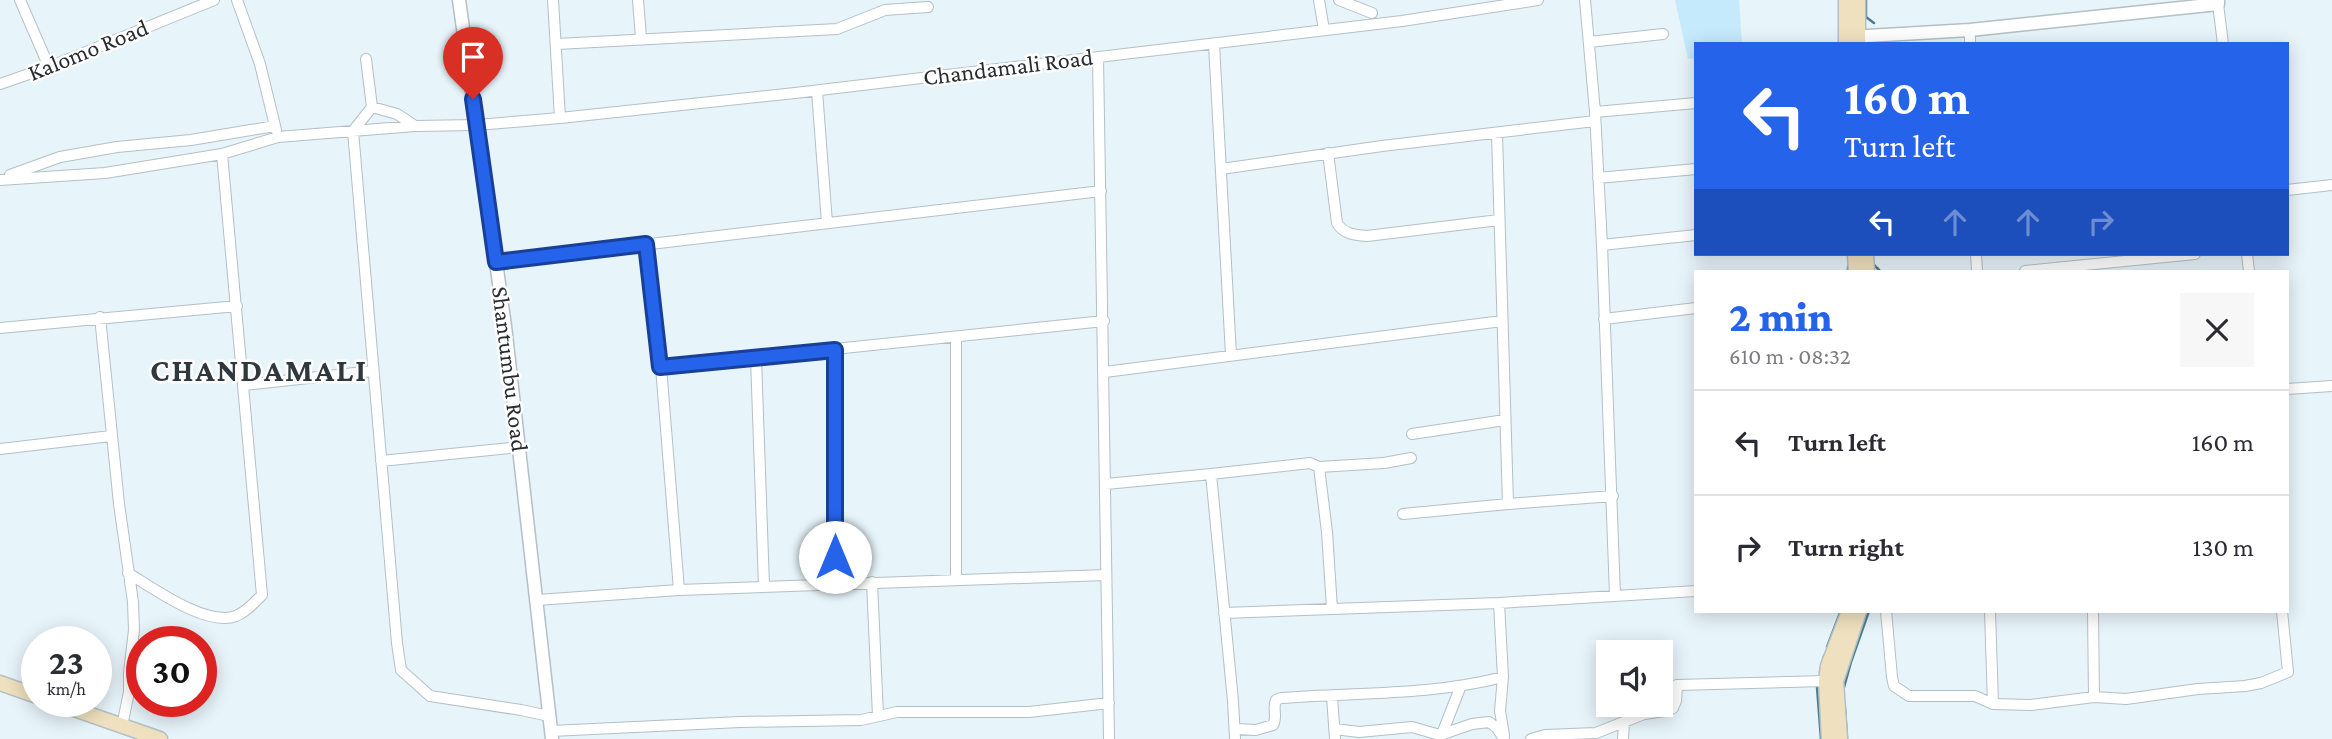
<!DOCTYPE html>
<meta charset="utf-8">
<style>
body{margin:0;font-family:"Crimson Pro",serif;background:#f7f7f7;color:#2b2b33;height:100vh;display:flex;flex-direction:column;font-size:26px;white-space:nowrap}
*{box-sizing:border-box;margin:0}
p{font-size:23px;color:#7c7c81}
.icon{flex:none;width:38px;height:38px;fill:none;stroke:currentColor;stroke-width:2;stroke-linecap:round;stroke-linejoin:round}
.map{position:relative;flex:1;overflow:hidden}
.drawer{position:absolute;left:1694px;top:270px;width:595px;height:343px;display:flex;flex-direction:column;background:#fff;border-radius:0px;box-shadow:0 4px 18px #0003}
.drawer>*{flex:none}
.guide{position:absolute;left:1694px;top:42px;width:595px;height:214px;border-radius:0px;box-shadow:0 4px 18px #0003;background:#2563eb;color:#fff;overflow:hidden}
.controls{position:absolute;left:1596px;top:640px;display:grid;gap:14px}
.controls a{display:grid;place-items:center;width:77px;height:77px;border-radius:0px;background:#fff;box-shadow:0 4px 18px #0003;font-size:35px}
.speed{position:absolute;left:21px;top:626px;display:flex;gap:14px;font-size:35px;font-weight:700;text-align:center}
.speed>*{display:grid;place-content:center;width:91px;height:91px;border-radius:50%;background:#fff;box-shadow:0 4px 18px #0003;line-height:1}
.speed small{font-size:18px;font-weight:400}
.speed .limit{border:10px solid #d22;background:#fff;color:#111}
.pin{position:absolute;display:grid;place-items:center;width:60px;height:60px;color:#fff;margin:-72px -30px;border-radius:50% 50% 50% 0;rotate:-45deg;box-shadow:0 0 7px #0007}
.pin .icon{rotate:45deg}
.me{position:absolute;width:77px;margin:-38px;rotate:0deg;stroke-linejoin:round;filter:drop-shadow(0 0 5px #0008)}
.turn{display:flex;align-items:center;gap:24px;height:147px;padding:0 35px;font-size:32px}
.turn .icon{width:91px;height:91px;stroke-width:2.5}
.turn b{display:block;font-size:49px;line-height:60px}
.lanes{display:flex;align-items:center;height:66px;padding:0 35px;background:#0003;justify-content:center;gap:35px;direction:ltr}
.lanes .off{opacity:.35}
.round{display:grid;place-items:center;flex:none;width:74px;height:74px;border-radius:0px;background:#f7f7f7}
.head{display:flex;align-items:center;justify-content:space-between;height:119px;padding:0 35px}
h1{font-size:42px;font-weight:800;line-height:52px;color:#2563eb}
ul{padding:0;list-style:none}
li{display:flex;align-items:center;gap:21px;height:105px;padding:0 35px;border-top:2px solid #e1e1e2}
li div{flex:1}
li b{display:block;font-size:26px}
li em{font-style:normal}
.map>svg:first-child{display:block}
.green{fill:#c4eafb}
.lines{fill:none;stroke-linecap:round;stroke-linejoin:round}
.stream{stroke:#4c7c8f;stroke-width:2.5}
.minor-casing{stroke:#b3c0c5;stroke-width:12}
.tertiary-casing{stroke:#b3c0c5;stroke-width:15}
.secondary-casing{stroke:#b3c0c5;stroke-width:17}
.minor{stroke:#fff;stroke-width:10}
.tertiary{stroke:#fff;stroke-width:12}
.secondary{stroke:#efe1bf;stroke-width:14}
.route-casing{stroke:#184099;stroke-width:18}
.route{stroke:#2563eb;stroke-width:12}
.labels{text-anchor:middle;stroke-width:5;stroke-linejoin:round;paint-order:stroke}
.street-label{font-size:24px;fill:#272c2e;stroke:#fefefe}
.district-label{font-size:32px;font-weight:bold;letter-spacing:2px;fill:#2f393d;stroke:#fefefe}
</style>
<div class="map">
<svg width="2332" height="739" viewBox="0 0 2332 739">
<rect width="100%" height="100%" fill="#e7f4fa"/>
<!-- green -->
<path class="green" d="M1675,0H1739L1742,44H1696V58L1688,59Z"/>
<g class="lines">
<!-- stream -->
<path class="stream" d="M1866,0V17L1874,23
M1875,44V43
M1873,264L1880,271
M1848,267V271
M1827,647L1840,613
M1820,672L1824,656
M1817,687L1821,739
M1843,691L1851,662L1869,611
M1845,708L1847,739"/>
<!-- minor casing -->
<g class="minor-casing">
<path id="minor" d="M20,0L49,67
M237,0L260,64L276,130
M553,0L560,118
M638,0L641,38
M1319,0L1324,30
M1339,0L1372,13
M1585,0L1595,112L1602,245L1615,596
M2218,4L2223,44
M1970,30V44
M1589,42L1663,34
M557,44L837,29L885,10L928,7
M1214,44L1231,355
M1098,57L1109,739
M366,59L372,107L353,131L397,643L401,670L430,696L521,710L549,716
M0,84L49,67L214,0
M817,91L827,223
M372,107L397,114L415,126
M1595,112L1696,103
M1497,133L1508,504L1613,496
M1328,153L1337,223C1343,234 1355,235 1367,236L1499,220
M1221,169L1382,146L1595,121
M10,175L60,157L117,147L191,140L275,126
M1598,178L1696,169
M0,180L105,173L222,154L278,137L415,126L477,125L560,118L795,93L1402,21L1538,0
M2287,190L2332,185
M646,244L661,367L679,590
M1602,245L1696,235
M1976,254L1977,271
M2247,254L2249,271
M497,262L1101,191
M2025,271L2195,254
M100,317L119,504L133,602L134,630L129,673V692L122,726
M1604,319L1696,308
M0,328L237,306
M956,338V579
M835,350V583
M756,358L764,586
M661,367L1104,321
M1105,372L1502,321
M244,385L373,371
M2287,389L2332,386
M1412,434L1505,420
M0,449L111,436
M381,461L520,447
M1319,467L1384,463L1411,458
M1211,474L1310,463L1319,467L1327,532L1332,609
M1106,484L1211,474L1233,701L1235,739
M1403,514L1508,504
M128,573C153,588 206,627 236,616C246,612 254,603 262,595L222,154
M872,582L878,716
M537,600L679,590L1106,575
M1499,603L1503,677L1500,711L1504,735
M1886,611L1892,677L1894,686L1909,696H1975L1993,704L2031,705L2094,697L2126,699L2198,689L2245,686L2261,683L2288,672L2282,611
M1990,611L1993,704
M2093,611L2094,697
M1224,613L1499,603L1696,591
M1332,696L1335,739
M1236,729L1256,730L1273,725C1278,717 1272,708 1276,700L1281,698C1355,692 1430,696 1503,677
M1335,729L1359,732L1412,727L1440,735L1472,724L1489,722L1497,728L1504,739
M551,731L740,722L861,720L897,712H1029L1109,703
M1440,739L1460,688
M1531,739L1545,735L1596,733L1644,714L1665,711L1673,708L1676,701L1677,685L1826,681
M1623,739L1624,722"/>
</g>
<!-- tertiary casing -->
<g class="tertiary-casing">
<path id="tertiary" d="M459,0L505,326L552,739
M1850,37L1970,30L2218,4V0"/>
</g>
<!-- secondary casing -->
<g class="secondary-casing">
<path id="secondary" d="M1846,0V44
M1858,0V44
M1855,254L1856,271
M1866,254L1867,271
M0,683L37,696
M54,702L160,739
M1829,739L1826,681L1828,666L1849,611
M1840,739L1836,681L1859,611"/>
</g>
<!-- minor -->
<use href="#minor" class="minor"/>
<!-- tertiary -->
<use href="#tertiary" class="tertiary"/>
<!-- secondary -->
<use href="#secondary" class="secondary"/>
</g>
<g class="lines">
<!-- route casing -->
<g class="route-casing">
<path id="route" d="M473,99L496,262L646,244L660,367L835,350V557"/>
</g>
<!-- route -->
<use href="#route" class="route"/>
</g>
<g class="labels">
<!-- street labels -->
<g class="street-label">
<text transform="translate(88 50) rotate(-22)" y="8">Kalomo Road</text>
<text transform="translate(1008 67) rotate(-7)" y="8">Chandamali Road</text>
<text transform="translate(510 369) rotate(83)" y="8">Shantumbu Road</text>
</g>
<!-- district labels -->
<g class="district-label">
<text x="259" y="381">CHANDAMALI</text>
</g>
</g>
</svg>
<div class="controls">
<a><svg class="icon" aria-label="sound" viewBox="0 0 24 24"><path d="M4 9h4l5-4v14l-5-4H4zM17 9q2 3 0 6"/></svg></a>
</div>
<div class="speed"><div>23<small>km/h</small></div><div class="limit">30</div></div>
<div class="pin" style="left:473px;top:99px;background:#d93025"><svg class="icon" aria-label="arrive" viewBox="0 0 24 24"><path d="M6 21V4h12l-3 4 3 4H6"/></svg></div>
<svg class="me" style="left:835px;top:557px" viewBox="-20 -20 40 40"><circle r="19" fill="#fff"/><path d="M0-13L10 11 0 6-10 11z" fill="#2563eb"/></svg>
<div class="guide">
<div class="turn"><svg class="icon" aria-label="left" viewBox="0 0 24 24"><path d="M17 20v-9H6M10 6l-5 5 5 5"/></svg><div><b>160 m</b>Turn left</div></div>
<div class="lanes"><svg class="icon" aria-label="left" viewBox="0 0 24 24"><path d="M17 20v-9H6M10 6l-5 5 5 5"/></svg><svg class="icon off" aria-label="ahead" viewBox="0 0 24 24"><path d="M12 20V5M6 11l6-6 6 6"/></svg><svg class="icon off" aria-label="ahead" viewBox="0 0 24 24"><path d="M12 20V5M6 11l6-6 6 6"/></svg><svg class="icon off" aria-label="right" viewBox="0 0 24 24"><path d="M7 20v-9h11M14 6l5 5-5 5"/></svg></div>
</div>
<section class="drawer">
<div class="head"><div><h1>2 min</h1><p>610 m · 08:32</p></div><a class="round"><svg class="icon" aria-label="close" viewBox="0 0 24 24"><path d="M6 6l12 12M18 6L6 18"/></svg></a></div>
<ul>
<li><svg class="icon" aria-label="left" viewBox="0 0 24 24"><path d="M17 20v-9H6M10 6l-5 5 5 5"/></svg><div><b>Turn left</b></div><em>160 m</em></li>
<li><svg class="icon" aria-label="right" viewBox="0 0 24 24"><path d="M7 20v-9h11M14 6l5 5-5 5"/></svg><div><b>Turn right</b></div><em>130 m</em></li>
</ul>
</section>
</div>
